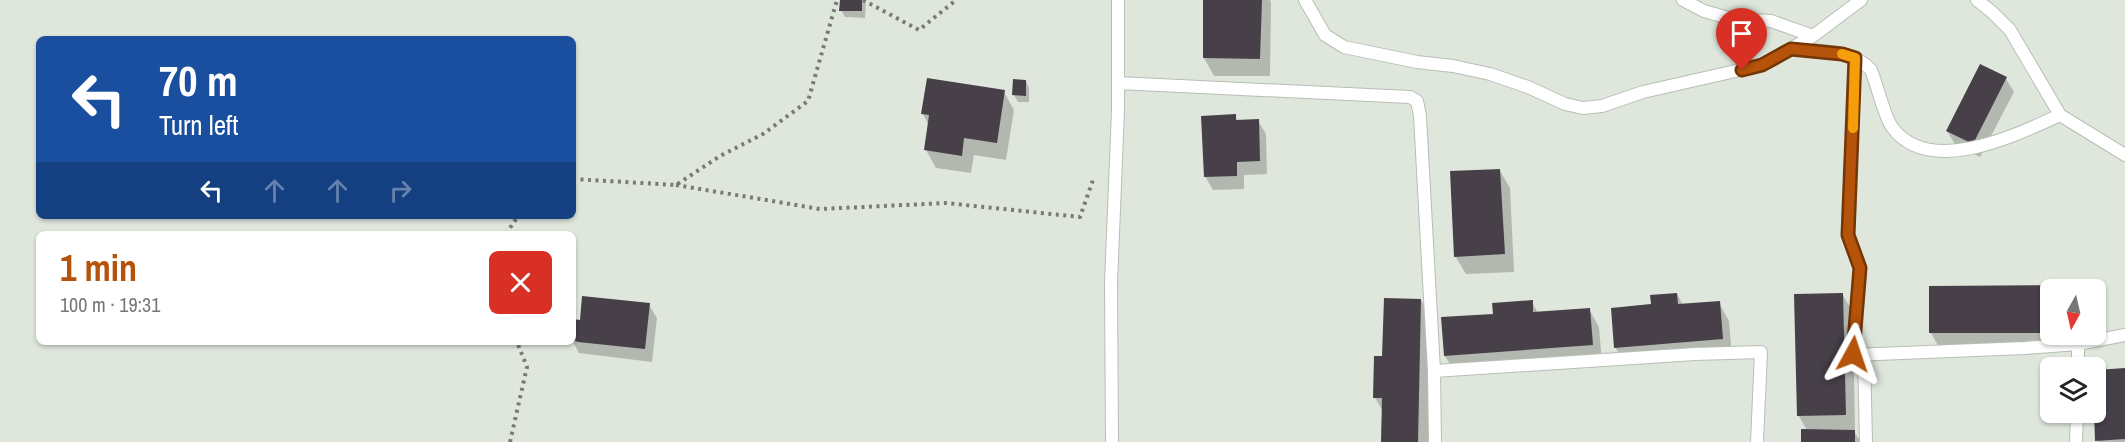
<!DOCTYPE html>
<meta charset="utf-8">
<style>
body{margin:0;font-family:"Archivo Narrow",sans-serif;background:#f2f2f2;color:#222;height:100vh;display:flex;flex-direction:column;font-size:22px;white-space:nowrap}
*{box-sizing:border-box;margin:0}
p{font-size:20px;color:#767676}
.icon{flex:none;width:33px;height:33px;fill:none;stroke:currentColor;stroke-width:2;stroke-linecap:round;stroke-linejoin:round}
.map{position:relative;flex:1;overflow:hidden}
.details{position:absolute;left:36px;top:231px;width:540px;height:114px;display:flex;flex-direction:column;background:#fff;border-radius:9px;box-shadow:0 2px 4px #0004}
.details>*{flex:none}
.banner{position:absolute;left:36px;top:36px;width:540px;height:183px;border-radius:9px;box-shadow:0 2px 4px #0004;background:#1a4fa0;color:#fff;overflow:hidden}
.needle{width:39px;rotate:188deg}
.fabs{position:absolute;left:2040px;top:279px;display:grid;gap:12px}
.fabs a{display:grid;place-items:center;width:66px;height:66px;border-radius:9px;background:#fff;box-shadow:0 2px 4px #0004;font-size:30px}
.pin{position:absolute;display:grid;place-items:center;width:51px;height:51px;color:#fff;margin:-62px -26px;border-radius:50% 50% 50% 0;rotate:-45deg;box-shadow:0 0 6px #0007}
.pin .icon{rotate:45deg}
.me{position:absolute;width:66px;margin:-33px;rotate:5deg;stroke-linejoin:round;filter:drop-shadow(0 0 4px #0008)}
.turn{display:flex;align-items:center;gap:21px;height:126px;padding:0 24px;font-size:27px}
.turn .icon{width:78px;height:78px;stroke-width:2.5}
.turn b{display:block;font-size:42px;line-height:51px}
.lanes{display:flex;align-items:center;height:57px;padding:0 24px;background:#0003;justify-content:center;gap:30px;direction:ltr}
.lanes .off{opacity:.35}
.round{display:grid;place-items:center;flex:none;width:63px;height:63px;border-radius:9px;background:#f2f2f2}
.headline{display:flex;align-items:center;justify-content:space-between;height:102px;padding:0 24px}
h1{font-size:36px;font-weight:700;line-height:45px;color:#b45309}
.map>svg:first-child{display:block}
.shadow{fill:#0003}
.building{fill:#474049}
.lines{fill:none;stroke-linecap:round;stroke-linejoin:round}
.service-casing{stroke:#b7bfb5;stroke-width:14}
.path{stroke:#767b74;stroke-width:4;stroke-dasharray:3 4.5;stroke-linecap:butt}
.service{stroke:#fff;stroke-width:12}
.route-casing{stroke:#753606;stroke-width:15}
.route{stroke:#b45309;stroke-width:10}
.slow{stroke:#f59e0b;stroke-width:10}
</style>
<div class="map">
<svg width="2125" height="442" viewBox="0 0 2125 442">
<rect width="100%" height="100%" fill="#dfe7dd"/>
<!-- shadow -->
<path class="shadow" d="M841,0H866L865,18L845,17L841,10Z
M1205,0H1270L1271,3L1270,76H1214L1204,58Z
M1981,66L2006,79L2014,92L1980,157L1955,144L1947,131Z
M1026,81L1029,88V102H1018L1014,95Z
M1004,92L1014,110L1006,160L974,155L971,173L936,168L926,150L929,126L923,114Z
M1235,116L1238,121H1258L1266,134L1267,174L1244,175V189L1213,190L1205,176Z
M1500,171L1510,188L1514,272L1466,274L1455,256Z
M1931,287H2062L2064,290H2050V334H2073V350L1941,351L1931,333Z
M1677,294L1683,305L1719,303L1729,321L1732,357L1626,365L1615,347Z
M1842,294L1853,312L1855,433L1861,442H1803L1807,430L1798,415Z
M1421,300L1431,318L1428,442H1382L1383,411L1375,398Z
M1532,302L1538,313L1589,309L1599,327L1602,363L1456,374L1445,356L1443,319L1495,315Z
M649,305L657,318L652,362L579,353L573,342V321L581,322Z
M2125,370V442H2098L2095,412L2096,371Z"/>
<!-- building -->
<path class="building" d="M840,0H862V11H839Z
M1203,0H1262L1260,59L1203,58Z
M1980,64L2007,77L1973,144L1946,131Z
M927,78L1005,90L997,143L964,138L962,156L924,150L929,115L921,114Z
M1013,79L1026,80V96L1012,95Z
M1236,114V120L1259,119L1260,161L1237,162V176L1204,177L1201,116Z
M1500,169L1505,254L1454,257L1450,171Z
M2063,285V290H2050V333H1929V286Z
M1677,293L1678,304L1720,301L1723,339L1614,348L1611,308L1651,304L1650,295Z
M1843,293L1846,415L1797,416L1794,294Z
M582,296L650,303L645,349L578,342L573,340V319L580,320Z
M1384,298L1421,299L1418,442H1381L1382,398H1373L1374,356H1382Z
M1533,300V312L1590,308L1593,345L1444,356L1441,317L1493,314L1492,303Z
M2125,368V439L2095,441L2094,412H2096V370Z
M1801,429L1855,430V442H1801Z"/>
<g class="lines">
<!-- service casing -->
<g class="service-casing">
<path id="service" d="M1305,0L1325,35L1344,47L1417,62L1453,66L1490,74L1528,87L1565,104L1583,108L1602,106L1643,92L1762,65L1813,36L1861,0
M1683,0L1704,11L1732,19L1771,21L1813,36
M1977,0L1992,12L2010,30L2060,115L2125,155
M1791,49C1817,51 1853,49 1871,70C1877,84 1884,116 1892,127C1929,178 2016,135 2060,115
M1855,58L1848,235L1860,268L1853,355L2025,348L2078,344L2125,335
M1118,83L1410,97L1417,101L1420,116L1434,371L1435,442
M1864,354L1866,442
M2078,368V344
M1434,371L1695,354L1761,352L1757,442
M1112,442L1111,283L1118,110V0
M2076,442L2077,412"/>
</g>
<!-- path -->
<path class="path" d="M863,0L919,30L956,0
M573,179L676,185L720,156L763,134L808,101L837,0
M676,185L820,209L946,203L1080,217L1093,180
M506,234L518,216
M510,442L527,367L517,342"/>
<!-- service -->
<use href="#service" class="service"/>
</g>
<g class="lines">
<!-- route casing -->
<g class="route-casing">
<path id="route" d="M1742,70L1762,65L1791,49L1842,54L1855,58L1848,235L1860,268L1853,354"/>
</g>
<!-- route -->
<use href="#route" class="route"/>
<!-- slow -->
<path class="slow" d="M1842,54L1855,58L1853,128"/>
</g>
</svg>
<div class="fabs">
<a><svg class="needle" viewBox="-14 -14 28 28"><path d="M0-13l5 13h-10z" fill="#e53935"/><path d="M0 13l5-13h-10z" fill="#767676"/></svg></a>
<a><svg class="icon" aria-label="layers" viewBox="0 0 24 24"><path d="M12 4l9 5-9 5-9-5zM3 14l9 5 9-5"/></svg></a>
</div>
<div class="pin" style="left:1742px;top:70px;background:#d93025"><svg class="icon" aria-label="arrive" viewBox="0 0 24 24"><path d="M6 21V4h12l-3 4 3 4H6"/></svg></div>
<svg class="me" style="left:1853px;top:354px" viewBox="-20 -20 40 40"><path d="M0-17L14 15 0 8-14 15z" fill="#b45309" stroke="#fff" stroke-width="4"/></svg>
<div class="banner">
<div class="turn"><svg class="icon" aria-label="left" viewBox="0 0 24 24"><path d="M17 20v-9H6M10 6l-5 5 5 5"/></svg><div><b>70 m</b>Turn left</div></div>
<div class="lanes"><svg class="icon" aria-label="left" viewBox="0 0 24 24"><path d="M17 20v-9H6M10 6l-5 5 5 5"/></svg><svg class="icon off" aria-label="ahead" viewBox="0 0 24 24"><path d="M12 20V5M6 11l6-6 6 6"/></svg><svg class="icon off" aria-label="ahead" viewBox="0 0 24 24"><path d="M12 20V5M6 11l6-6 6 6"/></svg><svg class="icon off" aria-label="right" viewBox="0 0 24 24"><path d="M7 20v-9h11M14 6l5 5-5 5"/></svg></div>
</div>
<section class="details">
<div class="headline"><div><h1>1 min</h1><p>100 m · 19:31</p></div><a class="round" style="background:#d93025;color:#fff"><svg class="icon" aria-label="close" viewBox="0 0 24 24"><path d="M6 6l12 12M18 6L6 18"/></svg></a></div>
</section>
</div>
